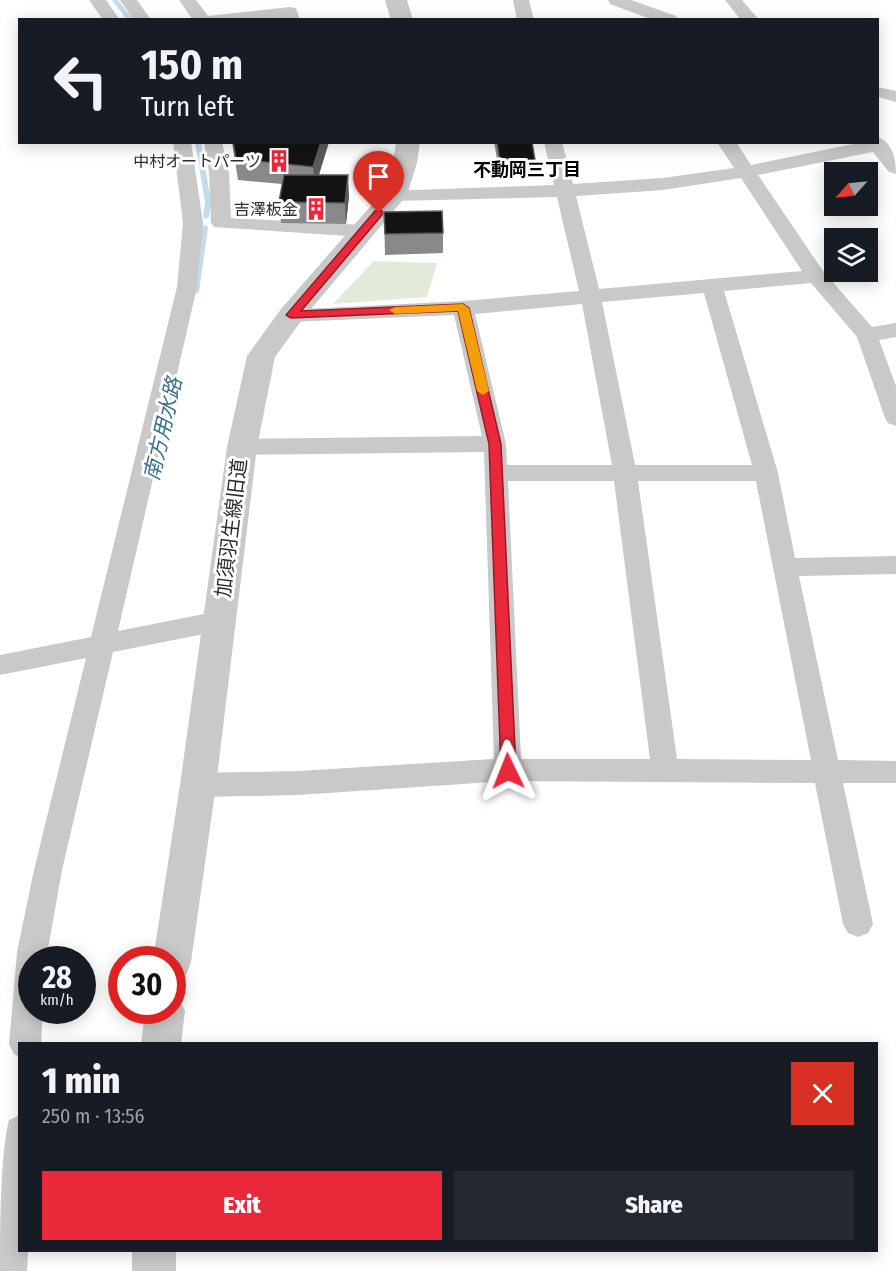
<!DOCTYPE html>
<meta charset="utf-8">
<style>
body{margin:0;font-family:"Fira Sans Condensed","Noto Sans JP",sans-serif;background:#242831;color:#f1f3f6;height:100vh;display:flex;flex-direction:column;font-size:22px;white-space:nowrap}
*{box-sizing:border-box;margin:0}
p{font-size:20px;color:#9ea1a6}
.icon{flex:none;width:33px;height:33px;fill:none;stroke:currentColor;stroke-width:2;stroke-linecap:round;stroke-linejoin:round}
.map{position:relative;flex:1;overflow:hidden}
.sheet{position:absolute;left:18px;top:1042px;width:860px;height:210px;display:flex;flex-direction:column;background:#171b24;border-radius:0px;box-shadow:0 3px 15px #0003}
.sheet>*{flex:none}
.top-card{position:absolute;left:18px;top:18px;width:861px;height:126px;border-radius:0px;box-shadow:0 3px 15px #0003;background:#171b24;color:#f1f3f6;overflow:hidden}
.needle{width:39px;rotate:243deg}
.fabs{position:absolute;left:824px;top:162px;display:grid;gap:12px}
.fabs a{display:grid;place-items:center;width:54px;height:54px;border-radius:0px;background:#171b24;box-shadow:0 3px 15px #0003;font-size:30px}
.speed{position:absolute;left:18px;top:946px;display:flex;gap:12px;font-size:30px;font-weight:700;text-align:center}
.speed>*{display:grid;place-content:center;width:78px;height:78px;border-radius:50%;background:#171b24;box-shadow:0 3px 15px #0003;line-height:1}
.speed small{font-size:15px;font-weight:400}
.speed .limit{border:9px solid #d22;background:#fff;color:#111}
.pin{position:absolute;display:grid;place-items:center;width:51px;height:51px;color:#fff;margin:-62px -26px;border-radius:50% 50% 50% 0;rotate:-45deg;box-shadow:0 0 6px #0007}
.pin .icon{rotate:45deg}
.me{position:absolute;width:66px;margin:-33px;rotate:358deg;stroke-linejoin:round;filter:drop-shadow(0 0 4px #0008)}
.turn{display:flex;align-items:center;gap:21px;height:126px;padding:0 24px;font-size:27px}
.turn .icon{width:78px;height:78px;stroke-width:2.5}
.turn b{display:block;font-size:42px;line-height:51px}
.round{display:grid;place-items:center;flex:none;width:63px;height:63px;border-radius:0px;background:#242831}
.summary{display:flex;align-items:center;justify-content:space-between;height:102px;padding:0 24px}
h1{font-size:36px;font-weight:800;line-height:45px}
.primary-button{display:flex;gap:12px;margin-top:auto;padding:12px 24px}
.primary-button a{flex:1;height:69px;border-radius:0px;background:#e9283a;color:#fff;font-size:24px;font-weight:800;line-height:69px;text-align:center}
.primary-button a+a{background:#242831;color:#f1f3f6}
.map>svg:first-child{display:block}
.green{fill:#e2ead8}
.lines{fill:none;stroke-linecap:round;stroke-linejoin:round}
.stream{fill:#c3dceb;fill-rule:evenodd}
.minor{fill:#c9c9c9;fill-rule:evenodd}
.tertiary{fill:#c9c9c9;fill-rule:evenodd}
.wall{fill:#898989}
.shaded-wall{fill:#5a5a5a}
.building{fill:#131313;stroke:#5a5a5a;stroke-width:1.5}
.route{fill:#e9283a;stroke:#971a26;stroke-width:1.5}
.slow{fill:#f59e0b}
.labels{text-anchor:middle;stroke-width:6;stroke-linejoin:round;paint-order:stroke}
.far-poi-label{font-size:16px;fill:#2c2c2c;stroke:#fff;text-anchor:end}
.far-neighbourhood-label{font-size:18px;font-weight:bold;fill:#000;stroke:#fff}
.street-label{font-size:20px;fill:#2c2c2c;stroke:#fff}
.water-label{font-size:21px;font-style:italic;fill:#396f8e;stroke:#fff}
</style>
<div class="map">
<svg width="896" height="1271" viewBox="0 0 896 1271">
<rect width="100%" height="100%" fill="#fff"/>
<!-- green -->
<path class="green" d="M374,261L437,263L427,297L333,304Z"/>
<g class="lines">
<!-- stream -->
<path class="stream" d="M112,0H118L134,20H127Z
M195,142H201L211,202L209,217L206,219L203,217L205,202Z
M205,225L208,227L199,292L195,294L191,292L202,227Z"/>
<!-- minor -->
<path class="minor" d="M89,0H106L120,20H103Z
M120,0H137L151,20H134Z
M179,0H196L208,16L290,7L296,8L300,20H193Z
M513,0H529L534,20H517Z
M608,0H631L676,16L678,20H653L610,4Z
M725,0H742L759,20H741Z
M878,87L896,91V102L878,97Z
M878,137C893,143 896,159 896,174L889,172L873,152L758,175L823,271L872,327L896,323V337L879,340L896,386V426L888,423L885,418L857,337L811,283L724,291L778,473L795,558L896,556V574L799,576L838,760L896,761V783H843L873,924L868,933L858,937L848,933L843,924L815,783L508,781L298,795L198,797L188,793L184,785L188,777L198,773L298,771L494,759L484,452L242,455L234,453L231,447L234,441L242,439L482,436L454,315L291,322L284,320L280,315L284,310L463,301L579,291L557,197L394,201L387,199L384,195L387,191L554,185L544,142H562L573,184L663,178L734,168L717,142H736L751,165L863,142H878ZM741,178L802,271L599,289L576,196L663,190ZM704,293L752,465H635L602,302ZM582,304L612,465H507L506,444L475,314ZM508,481H614L650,759H521ZM638,481H756L811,760L677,759Z
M173,142H191L203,223L197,287L118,631L219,611L228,614L232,621L228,628L219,631L113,652L62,870L46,960H32V1011H43L41,1044H20V1057L14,1054L9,1044L17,952L34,870L86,658L0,675V655L91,637L177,287L183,223Z
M204,142H222L229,173L231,218L363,225L370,227L373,231L370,235L363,237L214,227L211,223L209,173Z
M20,1115V1251H28L27,1271H0C0,1231 0,1154 9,1120Z"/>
<!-- tertiary -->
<path class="tertiary" d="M385,0H407L413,20H391Z
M396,142H420L417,163L407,195L301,321L275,357L257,447L216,785L191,962L186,975L172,980V960H153L180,785L227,447L247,356L281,309L382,193L393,163Z
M172,995L179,998L185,1011L181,1044H141L145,1011H172Z
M132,1251H176V1271H132Z"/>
</g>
<!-- wall -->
<path class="wall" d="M232,142H329L319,175L349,196L346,224L281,223L279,202L282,184L238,180Z
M494,142H532L535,160L534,174L500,176Z
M384,212L443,233V253L385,255Z"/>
<!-- shaded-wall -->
<path class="shaded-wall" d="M321,142H329L315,187L313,167Z
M348,175L349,196L346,224L345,203Z"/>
<!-- building -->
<path class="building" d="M233,142H321L313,167L236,159Z
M497,142H532L535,160L500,162Z
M284,175H348L345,203L279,202Z
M442,211L443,233L385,234L384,212Z"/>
<!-- route -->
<path class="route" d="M379,210L382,211V215L301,311L463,304L469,308L501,444L516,771L514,775H503L501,771L489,444L458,311L291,318L286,315L375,211Z"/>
<!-- slow -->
<path class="slow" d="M463,304L469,308L489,391L483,395L477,391L458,311L395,314L389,310L395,307Z"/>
<!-- icons -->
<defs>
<g id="building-bare" transform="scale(1.8)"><path d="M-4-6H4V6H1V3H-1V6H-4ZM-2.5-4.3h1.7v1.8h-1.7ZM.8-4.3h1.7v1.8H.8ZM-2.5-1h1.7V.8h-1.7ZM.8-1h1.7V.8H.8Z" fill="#e9283a" stroke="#fff" stroke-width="2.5" paint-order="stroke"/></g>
</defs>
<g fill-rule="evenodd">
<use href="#building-bare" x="279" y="161"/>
<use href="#building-bare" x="316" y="209"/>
</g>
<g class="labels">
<!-- far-poi labels -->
<g class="far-poi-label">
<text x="261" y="167">中村オートパーツ</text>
<text x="298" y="215">吉澤板金</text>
</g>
<!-- far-neighbourhood labels -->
<g class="far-neighbourhood-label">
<text x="527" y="176">不動岡三丁目</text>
</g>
<!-- street labels -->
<g class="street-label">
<text transform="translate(231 528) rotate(-83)" y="7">加須羽生線旧道</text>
</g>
<!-- water labels -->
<g class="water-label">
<text transform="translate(163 429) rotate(-77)" y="7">南方用水路</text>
</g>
</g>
</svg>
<div class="fabs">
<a><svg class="needle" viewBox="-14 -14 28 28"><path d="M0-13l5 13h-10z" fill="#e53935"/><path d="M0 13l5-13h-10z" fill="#9ea1a6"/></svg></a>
<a><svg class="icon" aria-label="layers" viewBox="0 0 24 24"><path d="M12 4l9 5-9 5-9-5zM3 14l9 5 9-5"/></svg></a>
</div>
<div class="speed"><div>28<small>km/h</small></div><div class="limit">30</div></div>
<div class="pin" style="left:379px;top:213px;background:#d93025"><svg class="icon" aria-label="arrive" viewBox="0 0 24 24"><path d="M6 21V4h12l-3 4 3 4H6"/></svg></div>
<svg class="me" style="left:508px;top:771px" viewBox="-20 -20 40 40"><path d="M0-17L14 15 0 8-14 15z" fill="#e9283a" stroke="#fff" stroke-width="4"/></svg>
<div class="top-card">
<div class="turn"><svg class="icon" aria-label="left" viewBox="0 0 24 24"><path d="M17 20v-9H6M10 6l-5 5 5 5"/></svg><div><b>150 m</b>Turn left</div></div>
</div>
<section class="sheet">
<div class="summary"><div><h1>1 min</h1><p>250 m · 13:56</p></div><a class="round" style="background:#d93025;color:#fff"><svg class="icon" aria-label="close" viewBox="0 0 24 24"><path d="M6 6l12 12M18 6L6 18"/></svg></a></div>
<div class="primary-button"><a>Exit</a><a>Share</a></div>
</section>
</div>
